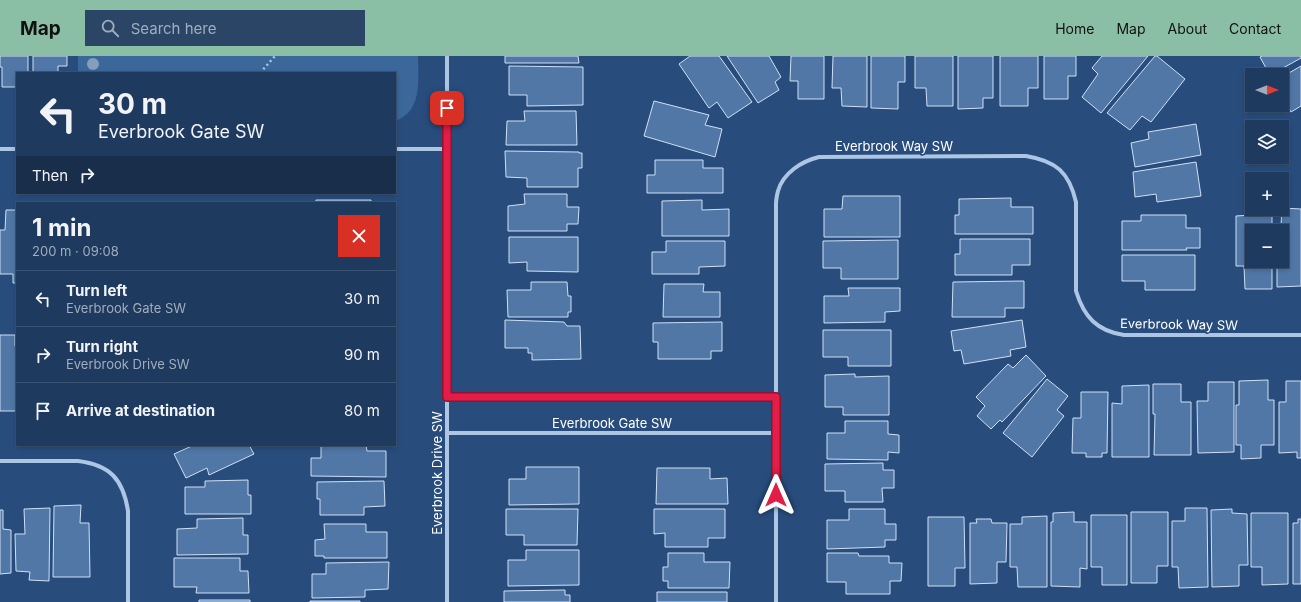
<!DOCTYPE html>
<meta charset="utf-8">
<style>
body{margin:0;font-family:Inter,sans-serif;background:#2b4567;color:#f1f3f6;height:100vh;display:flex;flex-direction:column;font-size:15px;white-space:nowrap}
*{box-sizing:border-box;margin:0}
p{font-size:13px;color:#a1adbc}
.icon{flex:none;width:22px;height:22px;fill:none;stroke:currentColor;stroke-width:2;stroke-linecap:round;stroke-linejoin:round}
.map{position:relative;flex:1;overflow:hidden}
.details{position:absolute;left:16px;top:146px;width:380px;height:244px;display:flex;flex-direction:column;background:#1e3a5e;border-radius:0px;box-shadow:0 2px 6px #0003,0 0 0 1px #3c5473}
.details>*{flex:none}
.banner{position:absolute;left:16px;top:16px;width:380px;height:122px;border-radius:0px;box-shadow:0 2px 6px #0003,0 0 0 1px #3c5473;background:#1e3a5e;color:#f1f3f6;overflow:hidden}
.needle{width:26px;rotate:90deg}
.fabs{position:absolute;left:1245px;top:12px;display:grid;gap:8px}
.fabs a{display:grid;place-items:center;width:44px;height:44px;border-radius:0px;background:#1e3a5e;box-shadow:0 2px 6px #0003,0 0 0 1px #3c5473;font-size:20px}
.pin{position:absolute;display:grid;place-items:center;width:34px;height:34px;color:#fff;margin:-17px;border-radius:8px;box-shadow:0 2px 6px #0006}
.me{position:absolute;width:44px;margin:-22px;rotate:0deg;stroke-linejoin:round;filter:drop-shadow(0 0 3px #0008)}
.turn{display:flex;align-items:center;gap:14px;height:84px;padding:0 16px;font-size:18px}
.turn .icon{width:52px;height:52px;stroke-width:2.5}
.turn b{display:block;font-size:28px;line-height:34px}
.then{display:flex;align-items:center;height:38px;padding:0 16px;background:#0003;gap:8px;font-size:15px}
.round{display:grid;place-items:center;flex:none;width:42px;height:42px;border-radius:0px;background:#2b4567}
.head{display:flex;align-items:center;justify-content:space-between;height:68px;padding:0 16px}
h1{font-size:24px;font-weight:700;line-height:30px}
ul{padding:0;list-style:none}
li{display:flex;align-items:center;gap:12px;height:56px;padding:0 16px;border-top:1px solid #3c5473}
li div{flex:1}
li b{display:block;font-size:15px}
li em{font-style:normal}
header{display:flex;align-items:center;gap:24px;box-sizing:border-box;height:56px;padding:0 20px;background:#8abfa5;color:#111}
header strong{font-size:19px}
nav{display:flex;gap:22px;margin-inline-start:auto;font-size:14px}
.search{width:280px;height:36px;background:#2b4567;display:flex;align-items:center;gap:10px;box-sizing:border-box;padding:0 14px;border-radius:0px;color:#a1adbc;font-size:15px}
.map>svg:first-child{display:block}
.park{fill:#3b679a}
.building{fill:#5077a6;stroke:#d0e0f4}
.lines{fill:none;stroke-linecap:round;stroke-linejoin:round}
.path{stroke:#adc6e4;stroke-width:2.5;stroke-dasharray:2 3;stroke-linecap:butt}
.street{stroke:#adc6e4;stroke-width:4}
.tree{fill:#849ebe}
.route-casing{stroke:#92132f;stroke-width:10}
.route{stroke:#e11d48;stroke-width:7}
.labels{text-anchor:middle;stroke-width:3.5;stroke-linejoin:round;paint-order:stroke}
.street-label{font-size:13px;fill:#fff;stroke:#284d7d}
</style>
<header>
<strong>Map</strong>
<div class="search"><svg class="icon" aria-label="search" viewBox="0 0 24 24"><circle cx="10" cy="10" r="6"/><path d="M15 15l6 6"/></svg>Search here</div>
<nav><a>Home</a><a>Map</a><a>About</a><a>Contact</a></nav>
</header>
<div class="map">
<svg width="1301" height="546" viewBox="0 0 1301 546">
<rect width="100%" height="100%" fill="#284d7d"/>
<!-- park -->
<path class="park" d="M78,0H418C418,23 423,56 395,65V17H78Z"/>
<!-- building -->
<path class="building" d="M0,0H28V17H17V31H2V11H0Z
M33,0H67V10H58V17H33Z
M505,0H578L579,7H505Z
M690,0H719L752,46L728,62L717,46L709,52L679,8Z
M727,0H769L781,21L775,26L779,34L758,47Z
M791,0H824V43H798V25H790Z
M833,0H867V51L842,50L841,32H832Z
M871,0H905V26H898V53L871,52Z
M915,0H953V50H927L926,32H915Z
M958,0H993V42H983V52L958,53Z
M1000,0H1038V32H1028V50H1000Z
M1044,0H1076V20H1068V43H1044Z
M1102,0H1148L1101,57L1082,41L1098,18L1092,12Z
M1155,0H1157L1185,23L1151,66L1142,60L1130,74L1107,57Z
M1262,0H1301V2L1274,17L1271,12L1267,14L1260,1Z
M509,10L583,11V49L527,50V39H509Z
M1301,10V50L1291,56L1285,45L1282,46V21Z
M654,45L709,59L705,69L722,73L715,101L644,80Z
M524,55H576L577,89H506L507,65H525Z
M1196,68L1201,99L1135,111L1131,87L1149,83L1148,76Z
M505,95L579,96V97H582V112H578V131H527V122L506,121Z
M655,104H703V112H723V137H647V119H655Z
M1196,106L1201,140L1157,146L1156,138L1135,141L1133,116Z
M524,138H567V151H579L578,168H567V175H508V150L525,148Z
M843,140H900V181H824V153H842Z
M1011,142V151H1033V178H955V159H959V143Z
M316,144H371V147H316Z
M702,144V154L729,153V180H662V145Z
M1282,152L1301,153V230L1277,231V205H1282V175H1276V173L1281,169Z
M1251,153H1272V175H1252V205H1272V233H1245L1244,210H1236V160L1251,159Z
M6,154H17V227H13V218H0V174H5Z
M1141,159H1186V172H1200V192H1186L1187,194H1122V165H1141Z
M509,181H578V216L527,215V206L509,207Z
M960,183H1030V209H1012V219H955V198H960Z
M898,184V223H841V212H823V185Z
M666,185H725V210L699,211V218H652V196H666Z
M1122,199H1195V234H1145V225H1122Z
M1024,225V252H1005V261H952L953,226Z
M531,226H567L568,240H571V256H568V261H508L507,234H531Z
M664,228H704L703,236H720V261H663Z
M848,232H900V255L885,256V266L824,267V240H849Z
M505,264L564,266L567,270H580L581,303L532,304V297H528V292H505Z
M1022,264L1026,291L1010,294L1011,300L964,308L961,294L954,295L951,275Z
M722,266V295H711V303H658V286H653V267Z
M823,274H891V310H848V301H823Z
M0,279H15V290H17V355H0Z
M1026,299L1046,320L1002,366L1000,364L991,373L977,360L985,350L976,341L1008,308L1013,312Z
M855,318V321L889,320V359H843V351H825V319Z
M1047,323L1068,340L1057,354L1064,360L1032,401L1003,377Z
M1268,324V344H1274V389H1261V402L1241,403V389H1236V349H1239V325Z
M1286,325H1301V402H1297V396L1279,397V346H1286Z
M1208,326H1234V396L1198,397L1197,345H1208Z
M1153,328H1181V346H1191V399H1154L1155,358H1153Z
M1149,329V401H1112V347L1122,348V330Z
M1081,336H1108L1107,397H1102V401H1086V397H1072L1073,362H1081Z
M845,365H888V378L899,379V397L888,396V404L827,403V377H845Z
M194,389H249L254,398L209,419L207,412L186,422L174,398Z
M321,389H366L367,395H386V421L311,420V402H321Z
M883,407V414H894V432H882L883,446H845V435H825V408Z
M526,411H579V448L509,449V423H526Z
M657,412H710V423L727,422L728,448H656Z
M248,424V439H251V458H185V431H205V425Z
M384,425L385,450L364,451V459H320V443H317V426Z
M81,449L80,467H89L90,521H53L54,450Z
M50,452L49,525L29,524L30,516L16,515L15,478H25L24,453Z
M1185,452H1207L1208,531L1179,532L1178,511H1172V465H1185Z
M506,453H578L577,489H524V479H506Z
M654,453H725V482H708V491H665V477L654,478Z
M849,453H885V468H896V484H885V491L827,493V464H849Z
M1232,453V457L1247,458L1248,509H1239V530L1212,531L1211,454Z
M0,454H3V473L11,474V517L0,518Z
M1074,456V466H1087V513L1080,512V531L1051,530V466H1053V457Z
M1131,456H1168V510H1157V527H1131Z
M1251,457H1288V528L1262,529V511H1251Z
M1091,459H1127V529H1102V511H1091Z
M1047,460V531H1018L1017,511H1010V468H1022V461Z
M928,461H964L965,512H955V530H928Z
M243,462V479H248V498L177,499V473L197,472V463Z
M976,463H991L992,467H1007L1006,506H997V527L970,528V467H977Z
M1298,463H1301V528H1293V467H1298Z
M324,468H366V476H387V502H324V500H315V484L325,483Z
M526,494H579V529L508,530V504H526Z
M668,497H704V506H730L729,532H668V525H663V511H668Z
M827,497H858L859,500H889V507H902L901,525H890V538H846V526H827Z
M174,502H240V515H248L249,537H196L197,531H174Z
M389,506L388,533L365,534V541L312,542V518H326V507Z
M565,534V539H570V546H504V535Z
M657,536H727V546H657Z
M199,544H250V546H199Z
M310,545H360V546H310Z"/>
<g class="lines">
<!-- path -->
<path class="path" d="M260,17L275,0"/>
<!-- street -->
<path class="street" d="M447,0V546
M0,93H17
M395,93H447
M447,341H776
M447,377H777
M0,405H78C110,409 123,423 128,455V546
M776,546V148C776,143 777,139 778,135C783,117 802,105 819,101L1026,100C1056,105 1069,116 1076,146V235C1084,261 1097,275 1124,279H1301"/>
</g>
<!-- trees -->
<circle class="tree" cx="93" cy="8" r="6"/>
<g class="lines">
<!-- route casing -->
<g class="route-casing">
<path id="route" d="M447,52V341H776V439"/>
</g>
<!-- route -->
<use href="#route" class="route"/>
</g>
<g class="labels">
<!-- street labels -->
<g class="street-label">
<text x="894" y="95">Everbrook Way SW</text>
<text transform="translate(1179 268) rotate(1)" y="5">Everbrook Way SW</text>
<text x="612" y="372">Everbrook Gate SW</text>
<text transform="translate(437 417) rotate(-90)" y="5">Everbrook Drive SW</text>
</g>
</g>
</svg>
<div class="fabs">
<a><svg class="needle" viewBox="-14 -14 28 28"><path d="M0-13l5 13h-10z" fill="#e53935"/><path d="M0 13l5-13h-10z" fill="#a1adbc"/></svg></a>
<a><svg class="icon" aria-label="layers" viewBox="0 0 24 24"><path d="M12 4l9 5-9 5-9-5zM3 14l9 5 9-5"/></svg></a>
<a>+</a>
<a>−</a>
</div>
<div class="pin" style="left:447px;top:52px;background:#d93025"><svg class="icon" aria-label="arrive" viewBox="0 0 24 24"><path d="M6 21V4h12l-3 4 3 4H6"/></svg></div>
<svg class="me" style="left:776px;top:439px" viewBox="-20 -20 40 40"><path d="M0-17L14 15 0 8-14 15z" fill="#e11d48" stroke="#fff" stroke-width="4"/></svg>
<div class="banner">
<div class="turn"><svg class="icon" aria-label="left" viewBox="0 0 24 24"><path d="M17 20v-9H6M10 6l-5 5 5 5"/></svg><div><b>30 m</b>Everbrook Gate SW</div></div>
<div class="then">Then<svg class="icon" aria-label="right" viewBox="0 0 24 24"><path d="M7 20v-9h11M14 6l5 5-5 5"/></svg></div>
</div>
<section class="details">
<div class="head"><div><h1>1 min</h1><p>200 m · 09:08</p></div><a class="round" style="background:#d93025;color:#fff"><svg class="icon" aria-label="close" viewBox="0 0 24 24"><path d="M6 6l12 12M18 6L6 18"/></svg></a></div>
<ul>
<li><svg class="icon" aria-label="left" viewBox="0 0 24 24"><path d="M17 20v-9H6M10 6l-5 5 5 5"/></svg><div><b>Turn left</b><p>Everbrook Gate SW</p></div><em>30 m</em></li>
<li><svg class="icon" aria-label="right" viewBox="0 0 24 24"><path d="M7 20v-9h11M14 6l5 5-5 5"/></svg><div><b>Turn right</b><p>Everbrook Drive SW</p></div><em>90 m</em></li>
<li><svg class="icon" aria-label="arrive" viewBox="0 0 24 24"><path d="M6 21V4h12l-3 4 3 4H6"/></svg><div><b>Arrive at destination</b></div><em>80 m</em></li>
</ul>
</section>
</div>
